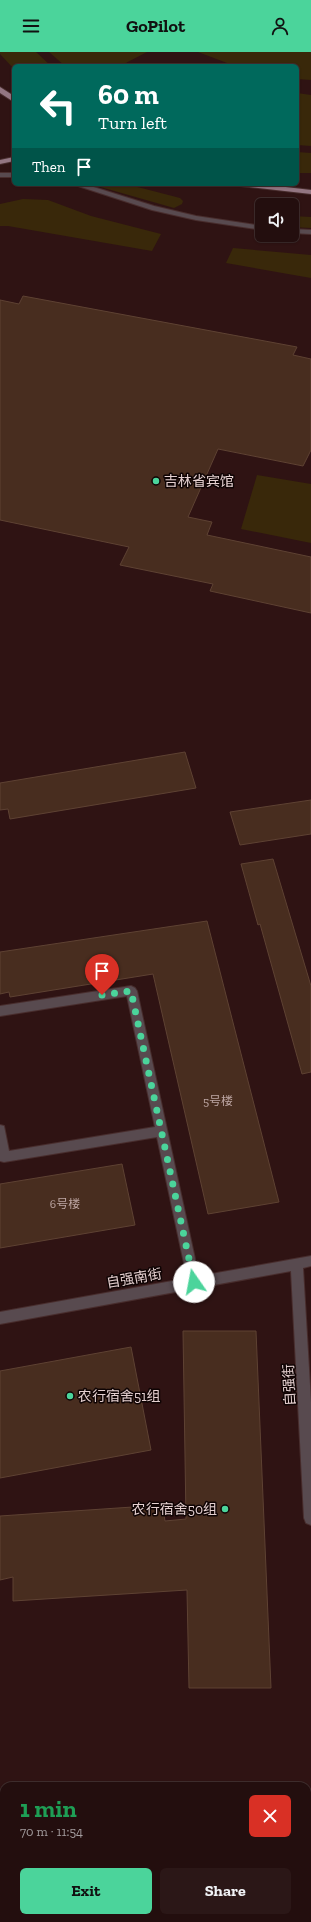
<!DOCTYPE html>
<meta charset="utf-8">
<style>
body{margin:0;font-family:"Zilla Slab","Noto Sans SC",serif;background:#2b1717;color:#f1f3f6;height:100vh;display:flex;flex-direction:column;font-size:15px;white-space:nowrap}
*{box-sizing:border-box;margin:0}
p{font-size:13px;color:#a39c9e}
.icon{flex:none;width:22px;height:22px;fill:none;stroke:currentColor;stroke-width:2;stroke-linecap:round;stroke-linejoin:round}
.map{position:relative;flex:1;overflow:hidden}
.details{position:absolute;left:0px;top:1730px;width:311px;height:140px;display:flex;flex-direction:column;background:#230e0e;border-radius:12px 12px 0 0;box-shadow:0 1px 3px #0004,0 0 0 1px #402e2e}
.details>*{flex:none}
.guide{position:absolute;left:12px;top:12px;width:287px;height:122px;border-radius:6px;box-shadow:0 1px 3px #0004,0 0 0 1px #402e2e;background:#00695c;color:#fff;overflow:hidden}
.controls{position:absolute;left:255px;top:146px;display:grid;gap:8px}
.controls a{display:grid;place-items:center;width:44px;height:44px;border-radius:6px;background:#230e0e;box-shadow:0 1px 3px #0004,0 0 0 1px #402e2e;font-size:20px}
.pin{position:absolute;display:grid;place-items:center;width:34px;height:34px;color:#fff;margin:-41px -17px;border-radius:50% 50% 50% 0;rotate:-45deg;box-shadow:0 0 4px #0007}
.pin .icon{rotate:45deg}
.me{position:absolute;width:44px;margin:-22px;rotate:348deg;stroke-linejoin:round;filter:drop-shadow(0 0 3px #0008)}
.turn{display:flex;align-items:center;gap:14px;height:84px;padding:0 20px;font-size:18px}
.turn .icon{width:52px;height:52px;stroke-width:2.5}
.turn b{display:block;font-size:28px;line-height:34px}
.then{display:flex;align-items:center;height:38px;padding:0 20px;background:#0003;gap:8px;font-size:15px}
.round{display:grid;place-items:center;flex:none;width:42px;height:42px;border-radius:6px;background:#2b1717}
.summary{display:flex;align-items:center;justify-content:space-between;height:68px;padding:0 20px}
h1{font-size:24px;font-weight:700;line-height:30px;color:#1e9e55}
.action{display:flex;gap:8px;margin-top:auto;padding:8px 20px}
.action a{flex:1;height:46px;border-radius:6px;background:#4bd49b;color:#111;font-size:16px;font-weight:700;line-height:46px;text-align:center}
.action a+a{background:#2b1717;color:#f1f3f6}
header{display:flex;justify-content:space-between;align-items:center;height:52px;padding:0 20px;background:#4bd49b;color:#111;font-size:18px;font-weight:700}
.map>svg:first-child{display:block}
.green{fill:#39280a}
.building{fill:#482d1f;stroke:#5e4233}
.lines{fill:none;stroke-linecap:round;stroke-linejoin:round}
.service-casing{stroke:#482d2d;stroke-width:2}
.tertiary-casing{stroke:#482d2d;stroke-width:2}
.primary-casing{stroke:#482d2d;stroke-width:2}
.service{fill:#584a4f;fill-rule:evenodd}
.tertiary{fill:#584a4f;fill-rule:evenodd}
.primary{fill:#937682;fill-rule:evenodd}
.route{stroke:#4bd49b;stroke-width:7;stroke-dasharray:0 12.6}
.poi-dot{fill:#4bd49b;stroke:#0f0404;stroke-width:1.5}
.labels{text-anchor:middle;stroke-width:3;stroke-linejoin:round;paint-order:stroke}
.number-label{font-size:12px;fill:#bea7a4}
.poi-label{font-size:14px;fill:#e5d0d0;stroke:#0f0404;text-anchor:start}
.street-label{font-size:14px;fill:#e5d0d0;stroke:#0f0404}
</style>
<header><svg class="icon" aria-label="menu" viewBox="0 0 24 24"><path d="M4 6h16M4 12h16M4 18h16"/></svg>GoPilot<svg class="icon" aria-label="person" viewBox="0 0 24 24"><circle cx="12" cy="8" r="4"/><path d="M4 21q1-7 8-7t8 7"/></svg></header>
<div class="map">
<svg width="311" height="1870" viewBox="0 0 311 1870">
<rect width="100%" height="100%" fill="#2f1313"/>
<!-- green -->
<path class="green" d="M0,0H36L51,14H14V17L0,2Z
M49,0H147L120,14H65Z
M198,0H311V28L297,27V14H235Z
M297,41L311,43V94L297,93Z
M297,100L311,101V121H297Z
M90,132H126L180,146L183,149L182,152L174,156Z
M23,147L48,148L91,164L161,182L152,199L8,174H0V152Z
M292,164L311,165V176L292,175Z
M233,196L311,203V226L226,211Z
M257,423L311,432V491L241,477Z"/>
<!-- building -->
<path class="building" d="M23,244L297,295L293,303L311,307V398L303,414L218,397L188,465L212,470L207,483L311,505V561L210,539L213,532L120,513L129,495L0,468V248L19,252Z
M185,700L196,736L10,767L8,757L0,758V731Z
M311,748V782L240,793L230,760Z
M273,807L311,934V1020L302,1022L260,872L258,873L241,812Z
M207,869L279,1150L208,1162L153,922L10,945L9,940L0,942V900Z
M122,1112L135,1173L0,1196V1132Z
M183,1279H256L271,1636H189L187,1538L13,1549V1525L0,1528V1464L162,1453L165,1469L186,1467Z
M131,1295L151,1398L0,1426V1319Z"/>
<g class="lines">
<!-- service casing -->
<g class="service-casing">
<path id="service" d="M131,934L135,936L137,939L200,1230L198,1234L194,1236L190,1234L188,1230L157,1085L4,1110L0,1109V1073L4,1074L9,1099L155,1075L127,944L0,964V954Z"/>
</g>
<!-- tertiary casing -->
<g class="tertiary-casing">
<path id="tertiary" d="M0,121H14V125H0Z
M72,132H84L154,154L196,164L262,174V178L196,168L152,158Z
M292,177L311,178V182L292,181Z
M311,1204V1214L303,1216L311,1350V1473L306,1471L304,1466L291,1219L0,1272V1260Z"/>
</g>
<!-- primary casing -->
<g class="primary-casing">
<path id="primary" d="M0,35L14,44V50L0,41Z
M14,105V109L0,112V108Z
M236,132H260L311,138V142L240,134Z"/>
</g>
<!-- service -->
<use href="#service" class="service"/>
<!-- tertiary -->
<use href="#tertiary" class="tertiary"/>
<!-- primary -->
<use href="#primary" class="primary"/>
</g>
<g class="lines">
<!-- route -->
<path class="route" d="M102,943L131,939L194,1230"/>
</g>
<!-- markers -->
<g class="poi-dot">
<circle cx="156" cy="429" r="4"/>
<circle cx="70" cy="1344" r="4"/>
<circle cx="225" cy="1457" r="4"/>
</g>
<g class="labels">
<!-- number labels -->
<g class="number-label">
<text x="218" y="1053">5号楼</text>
<text x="65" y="1156">6号楼</text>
</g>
<!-- poi labels -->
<g class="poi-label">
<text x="164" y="434">吉林省宾馆</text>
<text x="78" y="1349">农行宿舍51组</text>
<text x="217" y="1462" text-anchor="end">农行宿舍50组</text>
</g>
<!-- street labels -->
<g class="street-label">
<text transform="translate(134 1226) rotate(-10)" y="5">自强南街</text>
<text transform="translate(289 1333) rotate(-93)" y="5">自强街</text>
</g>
</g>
</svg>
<div class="controls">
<a><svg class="icon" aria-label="sound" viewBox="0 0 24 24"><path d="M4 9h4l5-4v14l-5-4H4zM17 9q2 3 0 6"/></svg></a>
</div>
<div class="pin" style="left:102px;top:943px;background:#d93025"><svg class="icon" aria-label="arrive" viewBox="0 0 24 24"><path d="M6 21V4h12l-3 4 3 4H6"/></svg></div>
<svg class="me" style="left:194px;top:1230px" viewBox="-20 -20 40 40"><circle r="19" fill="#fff"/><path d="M0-13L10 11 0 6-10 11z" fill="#4bd49b"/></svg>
<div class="guide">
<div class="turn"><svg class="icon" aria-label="left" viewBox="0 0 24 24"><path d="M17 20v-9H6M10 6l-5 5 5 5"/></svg><div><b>60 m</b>Turn left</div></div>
<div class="then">Then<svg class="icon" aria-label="arrive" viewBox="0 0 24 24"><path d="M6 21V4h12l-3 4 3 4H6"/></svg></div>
</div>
<section class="details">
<div class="summary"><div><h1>1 min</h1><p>70 m · 11:54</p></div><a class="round" style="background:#d93025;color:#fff"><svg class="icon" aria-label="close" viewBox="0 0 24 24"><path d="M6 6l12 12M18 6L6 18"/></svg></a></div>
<div class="action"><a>Exit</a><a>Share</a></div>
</section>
</div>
